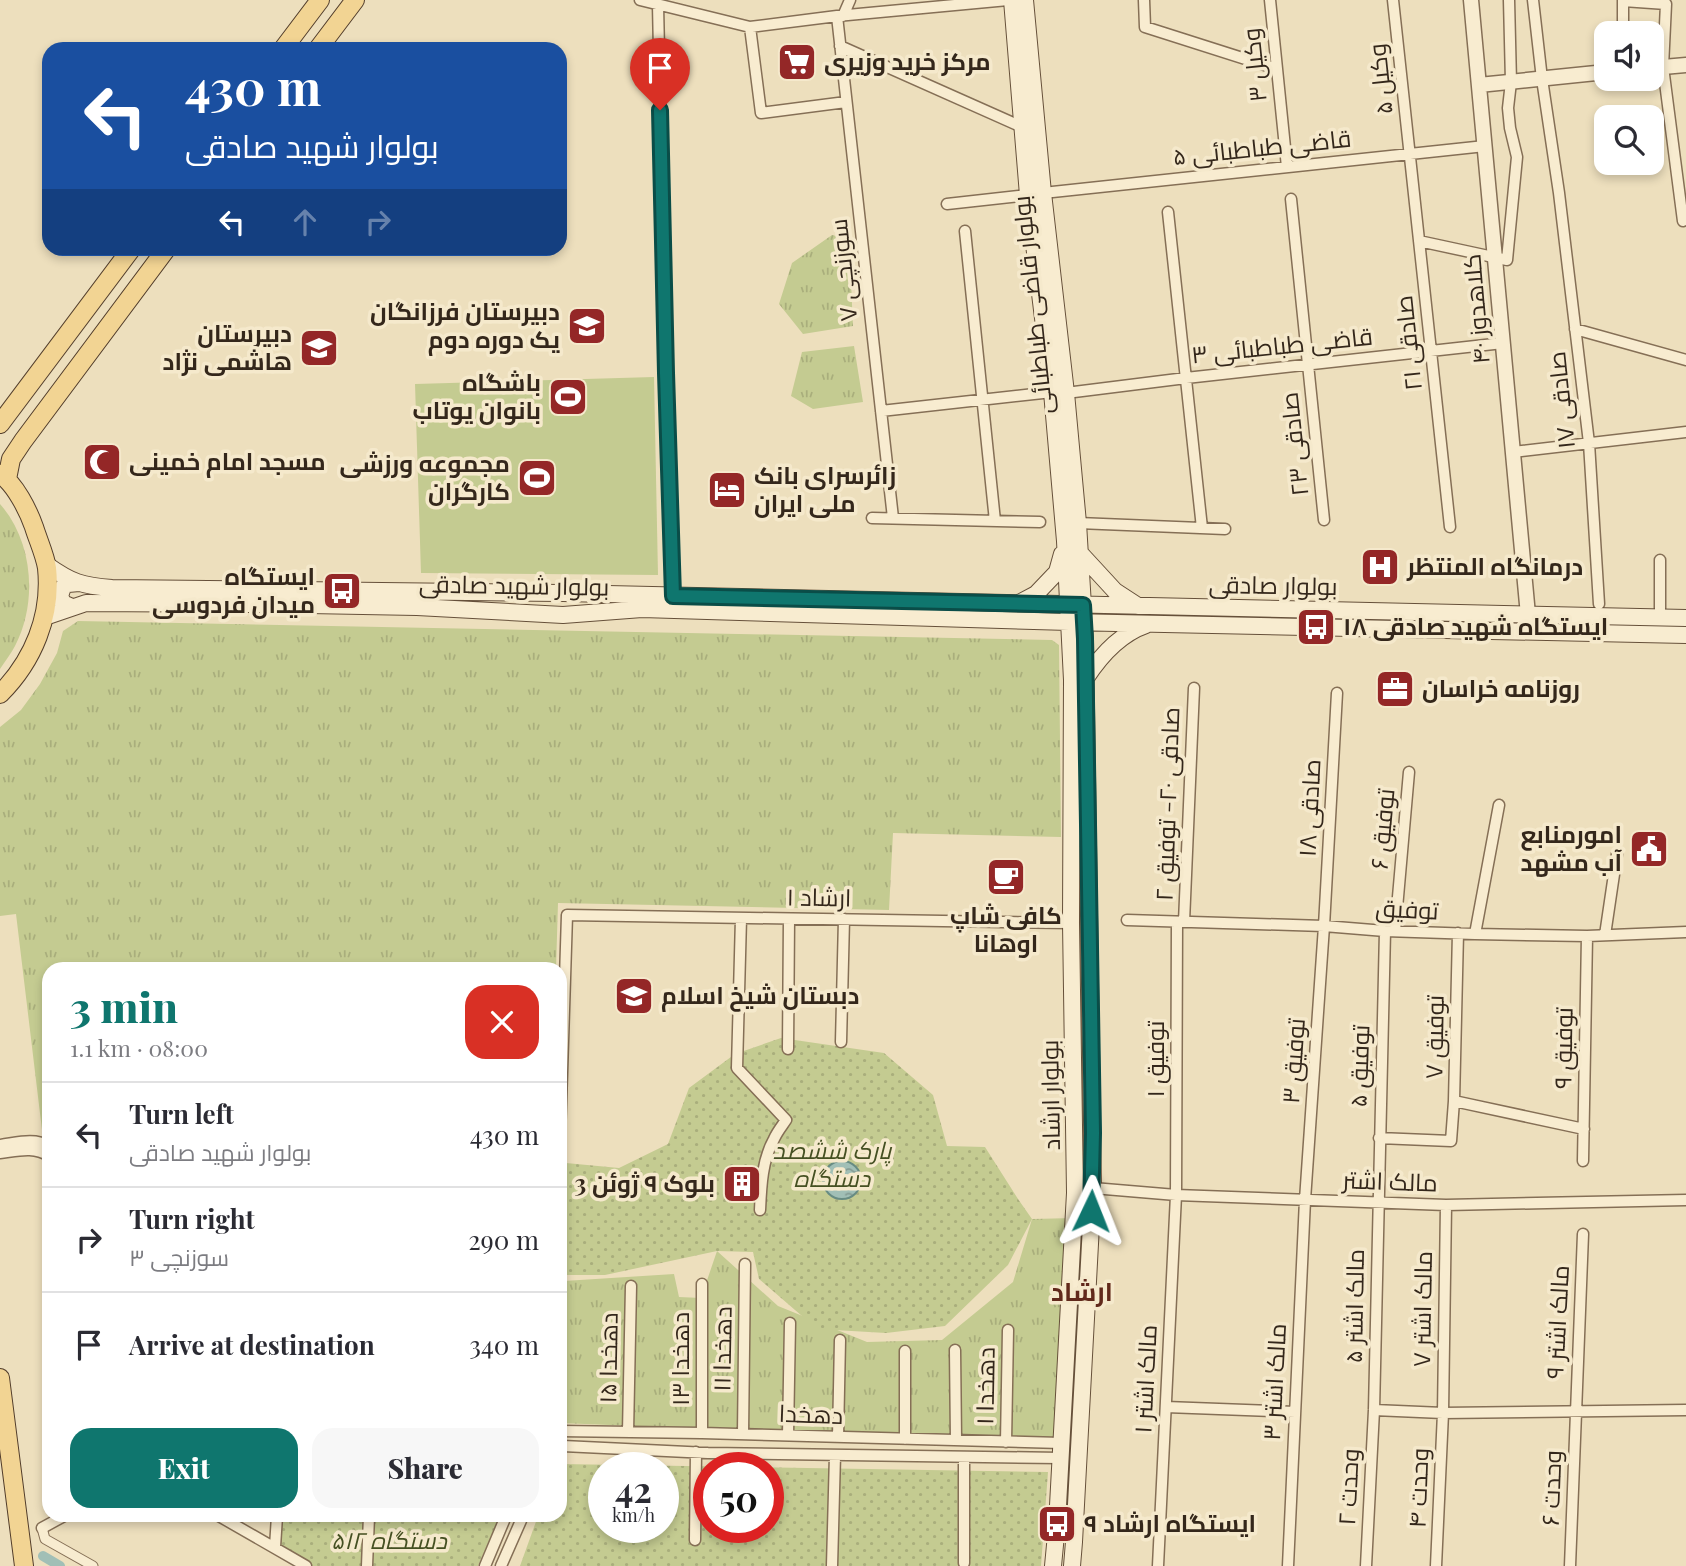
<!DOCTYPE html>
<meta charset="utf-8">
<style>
body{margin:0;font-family:"Playfair Display",Cairo,serif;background:#f7f7f7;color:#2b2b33;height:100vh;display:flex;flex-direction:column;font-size:26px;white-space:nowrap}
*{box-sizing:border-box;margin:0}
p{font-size:23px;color:#7c7c81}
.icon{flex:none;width:38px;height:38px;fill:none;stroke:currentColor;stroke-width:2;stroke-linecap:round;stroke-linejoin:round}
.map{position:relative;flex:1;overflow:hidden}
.details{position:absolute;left:42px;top:962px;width:525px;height:560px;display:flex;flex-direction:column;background:#fff;border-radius:21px;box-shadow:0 4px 10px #0003}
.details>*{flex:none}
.hud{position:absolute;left:42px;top:42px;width:525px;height:214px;border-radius:21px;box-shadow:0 4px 10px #0003;background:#1a4fa0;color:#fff;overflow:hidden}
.buttons{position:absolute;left:1594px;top:21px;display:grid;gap:14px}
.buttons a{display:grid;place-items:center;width:70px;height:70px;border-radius:14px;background:#fff;box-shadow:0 4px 10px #0003;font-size:35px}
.speed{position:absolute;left:588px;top:1452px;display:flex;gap:14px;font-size:35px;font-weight:700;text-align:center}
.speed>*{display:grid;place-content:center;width:91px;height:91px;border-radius:50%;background:#fff;box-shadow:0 4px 10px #0003;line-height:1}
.speed small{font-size:18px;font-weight:400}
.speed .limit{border:10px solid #d22;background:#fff;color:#111}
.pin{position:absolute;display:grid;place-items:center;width:60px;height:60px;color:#fff;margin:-72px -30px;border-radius:50% 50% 50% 0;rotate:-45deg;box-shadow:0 0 7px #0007}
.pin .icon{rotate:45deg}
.me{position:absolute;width:77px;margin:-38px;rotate:2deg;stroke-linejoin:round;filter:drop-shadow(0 0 5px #0008)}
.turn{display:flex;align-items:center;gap:24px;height:147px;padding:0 28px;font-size:32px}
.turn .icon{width:91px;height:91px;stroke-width:2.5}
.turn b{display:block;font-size:49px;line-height:60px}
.lanes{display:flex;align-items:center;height:66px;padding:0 28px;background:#0003;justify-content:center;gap:35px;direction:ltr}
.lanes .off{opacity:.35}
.round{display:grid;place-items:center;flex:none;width:74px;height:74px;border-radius:21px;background:#f7f7f7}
.overview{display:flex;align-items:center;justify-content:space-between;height:119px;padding:0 28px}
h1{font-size:42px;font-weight:800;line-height:52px;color:#0f766e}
.button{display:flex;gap:14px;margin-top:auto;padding:14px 28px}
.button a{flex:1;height:80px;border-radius:21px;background:#0f766e;color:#fff;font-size:28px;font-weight:800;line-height:80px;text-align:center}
.button a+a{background:#f7f7f7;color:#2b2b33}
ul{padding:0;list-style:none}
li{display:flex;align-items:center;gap:21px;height:105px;padding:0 28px;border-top:2px solid #e1e1e2}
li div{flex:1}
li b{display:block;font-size:26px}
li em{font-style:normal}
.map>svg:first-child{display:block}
.grass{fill:url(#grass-tufts)}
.park{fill:url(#park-dots);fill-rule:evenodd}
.garden{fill:#c4cb91}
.water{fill:url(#water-ripples);stroke:#688c83;stroke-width:2}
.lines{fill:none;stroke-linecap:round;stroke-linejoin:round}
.canal{stroke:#a1bfb6;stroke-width:10}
.pedestrian-casing{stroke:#856f56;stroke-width:11}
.minor-casing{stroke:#856f56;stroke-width:13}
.tertiary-casing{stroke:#856f56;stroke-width:17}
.secondary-casing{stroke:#66503a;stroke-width:18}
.primary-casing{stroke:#523d2b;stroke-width:20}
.pedestrian{stroke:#f8ecd0;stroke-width:9}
.minor{stroke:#f8ecd0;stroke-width:10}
.tertiary{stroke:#f8ecd0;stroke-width:14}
.secondary{stroke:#f8ecd0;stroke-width:16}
.primary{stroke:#f2d493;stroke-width:18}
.route-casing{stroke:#0a4d48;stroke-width:18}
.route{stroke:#0f766e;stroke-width:12}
.labels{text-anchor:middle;stroke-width:7;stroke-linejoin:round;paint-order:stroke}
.poi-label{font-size:24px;font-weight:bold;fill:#34271b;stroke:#f5e9cc;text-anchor:start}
.street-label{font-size:24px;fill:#34271b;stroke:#f5e9cc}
.park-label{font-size:24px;font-style:italic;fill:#455022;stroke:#f5e9cc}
.neighbourhood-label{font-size:26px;font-weight:bold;fill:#61291b;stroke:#f5e9cc}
</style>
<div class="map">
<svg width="1686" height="1566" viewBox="0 0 1686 1566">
<defs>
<pattern id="grass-tufts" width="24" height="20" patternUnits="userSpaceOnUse" patternTransform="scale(1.75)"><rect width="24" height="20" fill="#c4cb91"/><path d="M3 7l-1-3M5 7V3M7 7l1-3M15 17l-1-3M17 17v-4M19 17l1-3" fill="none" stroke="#a9ae7c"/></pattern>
<pattern id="park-dots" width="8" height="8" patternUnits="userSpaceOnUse" patternTransform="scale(1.75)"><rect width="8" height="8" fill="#c4cb91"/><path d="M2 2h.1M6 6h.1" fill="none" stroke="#a9ae7c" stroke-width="1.8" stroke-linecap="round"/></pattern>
<pattern id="water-ripples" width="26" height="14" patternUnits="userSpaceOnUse" patternTransform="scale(1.75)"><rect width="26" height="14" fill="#a1bfb6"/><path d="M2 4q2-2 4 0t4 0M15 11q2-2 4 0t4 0" fill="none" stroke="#849b93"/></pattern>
</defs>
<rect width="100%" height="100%" fill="#eddfbd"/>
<!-- grass -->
<path class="grass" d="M832,235L849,239L853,326L803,334L779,304L792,263Z
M854,346L863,402L813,409L791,396L802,352Z
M0,504C33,541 38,602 15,646C11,654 5,661 0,669Z
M78,621L1052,640L1059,645L1061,837L893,833L889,910L558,903L556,969L49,970V1134L42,1130L16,914L0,916V727L21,710L40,684L57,653L63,631Z
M1074,1218L1061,1443L560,1423L564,1281L674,1274L679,1297L701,1298L717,1251L778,1306L867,1342L942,1340L1013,1282L1032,1219Z"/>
<!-- park -->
<path class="park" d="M781,1038L884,1053L933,1095L947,1146L985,1147L1018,1199L1032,1219L1008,1265L945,1326L886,1333L817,1329L759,1279L753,1252L717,1251L605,1275H563L566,1163L619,1168L668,1144L689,1088L735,1054Z
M560,1464L1048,1472L1041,1566H520L538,1516H560ZM604,1468H663V1528H604ZM709,1468H768V1528H709Z
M279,1516H500L478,1566H312L278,1547Z"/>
<!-- garden -->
<path class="garden" d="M654,377L658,575L421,573L415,384Z"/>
<!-- water -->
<path class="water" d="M823 1180a19 19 0 1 1 38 0a19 19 0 1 1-38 0Z"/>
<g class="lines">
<!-- canal -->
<path class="canal" d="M43,1556L60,1566"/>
<!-- pedestrian casing -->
<g class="pedestrian-casing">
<path id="pedestrian" d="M42,1528L45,1539L93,1566"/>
</g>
<!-- minor casing -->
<g class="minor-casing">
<path id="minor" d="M640,0L750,27L837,16L1008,0
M1144,0L1145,27L1277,69
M1270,0L1287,167
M1393,0L1450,527
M1533,0L1542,79L1559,193L1589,443L1599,604
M1623,0V33
M1623,1L1666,4
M1666,4L1663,67L1683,221
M658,5L666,373L673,596
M837,16L893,518
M843,16L850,0
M750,27L761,113L846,102
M840,46L1022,127
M1043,193L1485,146
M1291,199L1324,520
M947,204L1028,195
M1168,212L1202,528
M965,231L995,521
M1419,241L1507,260L1517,157L1510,128L1508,108L1511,82L1509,0
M1575,329L1686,360
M1066,393L1186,378L1503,343
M881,411L1052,392
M1513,452L1686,432
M872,518L1040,522
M1078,523L1225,529
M1660,618V560
M741,918L737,1068L786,1120C782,1126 777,1132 774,1139C762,1160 761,1187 760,1210
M1127,920L1324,926L1385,931L1475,934L1587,936L1686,932
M1184,922L1194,688
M1395,931L1409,772
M1475,934L1499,805
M1605,935L1617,854
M841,1042L844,919
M788,1049L789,919
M1454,1101L1584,1129
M560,1136L567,915L1071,923
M1379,1138L1451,1141L1454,1101L1458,933
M0,1145C16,1143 34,1137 49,1146
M0,1153C17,1151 34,1146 49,1156
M1583,1161L1587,936
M1093,1188L1176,1195L1446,1205L1686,1200
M702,1284V1433
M955,1350L956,1440
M905,1351V1439
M1166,1407L1295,1412
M1374,1410L1443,1413L1686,1410
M560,1431L702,1433L1061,1443
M628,1432L631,1286
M743,1434L745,1264
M788,1435L790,1323
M838,1437L840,1340
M1006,1442L1008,1330
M560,1448L563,1446L708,1453L1060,1458
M219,1516L306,1566
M42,1528L64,1516
M695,1540L696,1452
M275,1547L277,1516
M964,1563V1457
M367,1566L369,1516
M485,1566L506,1516
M501,1566L523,1516
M832,1566L835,1455
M1158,1566L1176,1195L1177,922
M1288,1566L1305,1200L1324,926L1337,693
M1366,1566L1374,1410L1385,931
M1436,1566L1443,1413L1446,1205
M1570,1566L1583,1234"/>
</g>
<!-- tertiary casing -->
<g class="tertiary-casing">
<path id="tertiary" d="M1471,0L1528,615
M1652,68L1686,65
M1479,85L1606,72"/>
</g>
<!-- secondary casing -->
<g class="secondary-casing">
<path id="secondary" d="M1012,0L1028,195L1052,392L1065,541L1072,680L1071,923L1075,1193L1057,1524L1053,1566
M1025,0L1043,193L1066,393L1078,523L1085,639L1093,1188L1074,1542L1072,1566
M1080,553L1115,591L1138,606
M47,565C71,582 82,586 112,588L563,593L1686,618
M1019,603L1036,594L1057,572L1062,554
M72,607L63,603L60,596L63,587L68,584L79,583
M45,617L86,603L253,604L417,607L563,615L642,609L1069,622L1686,635
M1086,678C1101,655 1120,634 1146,625"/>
</g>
<!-- primary casing -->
<g class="primary-casing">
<path id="primary" d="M283,49L320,0
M318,49L355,0
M0,424L132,248
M0,474C15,484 28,510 34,527C38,540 45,555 47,568C52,616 33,661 0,694
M7,479L11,459L23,441L167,248
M0,1378L24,1566"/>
</g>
<!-- pedestrian -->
<use href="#pedestrian" class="pedestrian"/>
<!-- minor -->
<use href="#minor" class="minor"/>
<!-- tertiary -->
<use href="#tertiary" class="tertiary"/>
<!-- secondary -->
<use href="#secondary" class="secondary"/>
<!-- primary -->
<use href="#primary" class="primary"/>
</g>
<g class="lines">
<!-- route casing -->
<g class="route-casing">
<path id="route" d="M660,110L666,373L673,596L1083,605L1085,639L1093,1133L1091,1211"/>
</g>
<!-- route -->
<use href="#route" class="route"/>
</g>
<!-- icons -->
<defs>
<g id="supermarket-square" transform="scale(2.0125)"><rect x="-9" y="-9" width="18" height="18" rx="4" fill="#942727" stroke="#f5e9cc"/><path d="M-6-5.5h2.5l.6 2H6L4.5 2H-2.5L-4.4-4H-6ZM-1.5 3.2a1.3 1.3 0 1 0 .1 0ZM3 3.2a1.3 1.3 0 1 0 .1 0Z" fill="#fff"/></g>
<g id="school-square" transform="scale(2.0125)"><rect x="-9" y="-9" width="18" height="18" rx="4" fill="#942727" stroke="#f5e9cc"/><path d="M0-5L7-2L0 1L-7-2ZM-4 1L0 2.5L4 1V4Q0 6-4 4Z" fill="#fff"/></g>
<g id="stadium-square" transform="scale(2.0125)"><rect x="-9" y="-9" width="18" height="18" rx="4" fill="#942727" stroke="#f5e9cc"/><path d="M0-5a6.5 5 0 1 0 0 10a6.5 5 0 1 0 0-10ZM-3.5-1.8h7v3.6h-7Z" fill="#fff"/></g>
<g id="mosque-square" transform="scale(2.0125)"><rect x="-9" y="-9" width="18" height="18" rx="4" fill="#942727" stroke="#f5e9cc"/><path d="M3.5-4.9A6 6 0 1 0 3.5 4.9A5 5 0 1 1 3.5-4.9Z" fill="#fff"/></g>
<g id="hotel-square" transform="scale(2.0125)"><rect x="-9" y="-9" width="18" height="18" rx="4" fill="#942727" stroke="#f5e9cc"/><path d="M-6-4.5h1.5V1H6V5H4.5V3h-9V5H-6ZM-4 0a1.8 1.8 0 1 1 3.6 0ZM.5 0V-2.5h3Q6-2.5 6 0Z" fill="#fff"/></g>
<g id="hospital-square" transform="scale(2.0125)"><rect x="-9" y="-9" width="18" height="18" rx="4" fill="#942727" stroke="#f5e9cc"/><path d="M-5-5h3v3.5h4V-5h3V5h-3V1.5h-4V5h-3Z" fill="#fff"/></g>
<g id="bus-square" transform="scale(2.0125)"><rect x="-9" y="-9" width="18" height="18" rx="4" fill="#942727" stroke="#f5e9cc"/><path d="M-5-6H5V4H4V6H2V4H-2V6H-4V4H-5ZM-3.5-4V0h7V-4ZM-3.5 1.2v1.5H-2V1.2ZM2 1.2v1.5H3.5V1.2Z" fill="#fff"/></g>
<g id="office-square" transform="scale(2.0125)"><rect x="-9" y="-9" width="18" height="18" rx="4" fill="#942727" stroke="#f5e9cc"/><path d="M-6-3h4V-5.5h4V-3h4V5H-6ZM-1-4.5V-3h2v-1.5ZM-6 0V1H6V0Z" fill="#fff"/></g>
<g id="civic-square" transform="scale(2.0125)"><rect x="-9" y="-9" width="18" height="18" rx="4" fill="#942727" stroke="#f5e9cc"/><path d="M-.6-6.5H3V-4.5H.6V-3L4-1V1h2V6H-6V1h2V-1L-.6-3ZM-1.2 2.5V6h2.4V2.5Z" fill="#fff"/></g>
<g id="cafe-square" transform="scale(2.0125)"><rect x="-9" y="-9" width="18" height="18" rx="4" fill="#942727" stroke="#f5e9cc"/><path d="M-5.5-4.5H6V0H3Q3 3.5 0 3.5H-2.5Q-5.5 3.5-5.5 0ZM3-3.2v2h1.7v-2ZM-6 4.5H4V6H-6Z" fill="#fff"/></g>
<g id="building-square" transform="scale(2.0125)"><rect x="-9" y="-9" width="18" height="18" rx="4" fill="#942727" stroke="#f5e9cc"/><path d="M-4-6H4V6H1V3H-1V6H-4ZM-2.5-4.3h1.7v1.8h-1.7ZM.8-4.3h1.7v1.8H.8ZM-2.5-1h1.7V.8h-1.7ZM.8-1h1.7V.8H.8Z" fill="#fff"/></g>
</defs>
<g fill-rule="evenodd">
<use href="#supermarket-square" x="797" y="62"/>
<use href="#school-square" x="587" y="326"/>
<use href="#school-square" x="319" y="348"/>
<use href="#stadium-square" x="568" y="397"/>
<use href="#mosque-square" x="102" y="462"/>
<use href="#stadium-square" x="537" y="478"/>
<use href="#hotel-square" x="727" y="490"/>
<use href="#hospital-square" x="1380" y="567"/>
<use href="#bus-square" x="342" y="591"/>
<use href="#bus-square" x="1316" y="627"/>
<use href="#office-square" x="1395" y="689"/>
<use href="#civic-square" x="1649" y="849"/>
<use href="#cafe-square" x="1006" y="877"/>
<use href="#school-square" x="634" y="996"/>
<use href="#building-square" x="742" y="1184"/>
<use href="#bus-square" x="1057" y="1524"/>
</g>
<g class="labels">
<!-- poi labels -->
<g class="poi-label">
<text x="824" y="70">مرکز خرید وزیری</text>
<text x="560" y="320" text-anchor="end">دبیرستان فرزانگان<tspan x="560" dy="28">یک دوره دوم</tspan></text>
<text x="292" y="342" text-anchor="end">دبیرستان<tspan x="292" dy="28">هاشمی نژاد</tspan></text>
<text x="541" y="391" text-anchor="end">باشگاه<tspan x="541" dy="28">بانوان یوتاب</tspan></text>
<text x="129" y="470">مسجد امام خمینی</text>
<text x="510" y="472" text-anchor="end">مجموعه ورزشی<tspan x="510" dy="28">کارگران</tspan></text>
<text x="754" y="484">زائرسرای بانک<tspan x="754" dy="28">ملی ایران</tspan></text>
<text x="1407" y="575">درمانگاه المنتظر</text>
<text x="315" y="585" text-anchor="end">ایستگاه<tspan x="315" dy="28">میدان فردوسی</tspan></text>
<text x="1343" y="635">ایستگاه شهید صادقی ۱۸</text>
<text x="1422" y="697">روزنامه خراسان</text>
<text x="1622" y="843" text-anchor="end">امورمنابع<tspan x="1622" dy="28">آب مشهد</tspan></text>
<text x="1006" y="924" text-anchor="middle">کافی شاپ<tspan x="1006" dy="28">اوهانا</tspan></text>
<text x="661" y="1004">دبستان شیخ اسلام</text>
<text x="715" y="1192" text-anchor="end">بلوک ۹ ژوئن 3</text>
<text x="1084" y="1532">ایستگاه ارشاد ۹</text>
</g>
<!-- street labels -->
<g class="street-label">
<text transform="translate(1255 65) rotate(-96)" y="8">وکيل ۳</text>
<text transform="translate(1381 79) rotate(-96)" y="8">وکيل ۵</text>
<text transform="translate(1262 148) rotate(-6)" y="8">قاضی طباطبائی ۵</text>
<text transform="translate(844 270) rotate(-96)" y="8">سوزنچی ۷</text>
<text transform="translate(1033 305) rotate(-96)" y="8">بولوار قاضی طباطبائی</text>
<text transform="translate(1477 309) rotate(-95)" y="8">کلاهدوز ۴۰</text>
<text transform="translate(1409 343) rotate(-96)" y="8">صادقی ۲۱</text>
<text transform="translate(1282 346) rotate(-6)" y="8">قاضی طباطبائی ۳</text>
<text transform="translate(1562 400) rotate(-96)" y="8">صادقی ۱۷</text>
<text transform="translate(1295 444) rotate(-96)" y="8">صادقی ۲۳</text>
<text transform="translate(514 586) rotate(1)" y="8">بولوار شهید صادقی</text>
<text transform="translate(1273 586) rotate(1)" y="8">بولوار صادقی</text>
<text transform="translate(1168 804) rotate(-88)" y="8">صادقی ۲۰- توفیق ۲</text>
<text transform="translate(1310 808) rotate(-87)" y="8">صادقی ۱۸</text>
<text transform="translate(1383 829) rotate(-85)" y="8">توفیق ۶</text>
<text transform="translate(819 898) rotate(1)" y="8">ارشاد ۱</text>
<text transform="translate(1407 910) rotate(3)" y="8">توفیق</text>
<text transform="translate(1435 1037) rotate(-89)" y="8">توفیق ۷</text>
<text transform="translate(1564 1048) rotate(-89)" y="8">توفیق ۹</text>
<text transform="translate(1156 1059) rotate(-90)" y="8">توفیق ۱</text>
<text transform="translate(1294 1061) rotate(-86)" y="8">توفیق ۳</text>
<text transform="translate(1360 1066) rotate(-88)" y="8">توفیق ۵</text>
<text transform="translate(1051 1095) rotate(-91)" y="8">بولوار ارشاد</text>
<text transform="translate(1390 1182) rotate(2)" y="8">مالک اشتر</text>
<text transform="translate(1355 1306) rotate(-89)" y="8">مالک اشتر ۵</text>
<text transform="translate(1423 1309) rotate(-89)" y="8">مالک اشتر ۷</text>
<text transform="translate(1558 1322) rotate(-87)" y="8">مالک اشتر ۹</text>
<text transform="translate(723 1349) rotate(-89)" y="8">دهخدا ۱۱</text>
<text transform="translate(609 1358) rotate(-89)" y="8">دهخدا ۱۵</text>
<text transform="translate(681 1359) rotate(-90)" y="8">دهخدا ۱۳</text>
<text transform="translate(1146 1379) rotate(-87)" y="8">مالک اشتر ۱</text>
<text transform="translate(1275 1382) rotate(-87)" y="8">مالک اشتر ۳</text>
<text transform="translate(986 1386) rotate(-89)" y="8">دهخدا ۱</text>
<text transform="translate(811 1415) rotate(2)" y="8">دهخدا</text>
<text transform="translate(1349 1487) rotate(-87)" y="8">وحدت ۲</text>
<text transform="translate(1419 1488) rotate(-88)" y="8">وحدت ۴</text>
<text transform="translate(1552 1488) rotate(-88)" y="8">وحدت ۶</text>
</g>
<!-- park labels -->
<g class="park-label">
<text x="832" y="1159">پارک‌ ششصد<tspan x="832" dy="28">دستگاه</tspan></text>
<text x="389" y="1549">۵۱۲ دستگاه</text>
</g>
<!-- neighbourhood labels -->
<g class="neighbourhood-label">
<text x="1082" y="1301">ارشاد</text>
</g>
</g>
</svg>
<div class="buttons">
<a><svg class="icon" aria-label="sound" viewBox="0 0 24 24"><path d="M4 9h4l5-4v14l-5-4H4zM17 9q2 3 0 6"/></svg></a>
<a><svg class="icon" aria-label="search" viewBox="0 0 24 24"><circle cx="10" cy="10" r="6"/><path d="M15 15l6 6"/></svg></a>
</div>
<div class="speed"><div>42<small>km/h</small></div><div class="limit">50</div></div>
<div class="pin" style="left:660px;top:110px;background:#d93025"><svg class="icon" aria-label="arrive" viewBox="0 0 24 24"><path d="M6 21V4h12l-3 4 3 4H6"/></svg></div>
<svg class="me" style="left:1091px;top:1211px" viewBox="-20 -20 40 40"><path d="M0-17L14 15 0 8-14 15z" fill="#0f766e" stroke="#fff" stroke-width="4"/></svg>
<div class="hud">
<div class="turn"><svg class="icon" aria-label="left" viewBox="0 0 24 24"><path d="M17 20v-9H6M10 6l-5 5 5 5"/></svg><div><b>430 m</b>بولوار شهید صادقی</div></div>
<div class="lanes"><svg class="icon" aria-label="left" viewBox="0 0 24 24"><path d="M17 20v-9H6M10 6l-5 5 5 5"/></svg><svg class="icon off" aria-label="ahead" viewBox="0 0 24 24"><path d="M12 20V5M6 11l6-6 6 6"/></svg><svg class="icon off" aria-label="right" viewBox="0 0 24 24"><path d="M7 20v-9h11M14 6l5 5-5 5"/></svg></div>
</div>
<section class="details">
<div class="overview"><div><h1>3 min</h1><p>1.1 km · 08:00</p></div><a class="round" style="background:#d93025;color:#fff"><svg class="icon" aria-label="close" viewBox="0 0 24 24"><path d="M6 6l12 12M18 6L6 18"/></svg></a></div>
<ul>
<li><svg class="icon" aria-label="left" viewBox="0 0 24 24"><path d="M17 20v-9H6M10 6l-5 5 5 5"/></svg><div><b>Turn left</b><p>بولوار شهید صادقی</p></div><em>430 m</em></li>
<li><svg class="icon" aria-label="right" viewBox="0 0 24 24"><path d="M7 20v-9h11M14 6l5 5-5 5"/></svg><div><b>Turn right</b><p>سوزنچی ۳</p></div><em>290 m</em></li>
<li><svg class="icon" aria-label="arrive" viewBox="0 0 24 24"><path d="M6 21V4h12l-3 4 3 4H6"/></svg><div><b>Arrive at destination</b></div><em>340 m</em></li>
</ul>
<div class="button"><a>Exit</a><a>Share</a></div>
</section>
</div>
